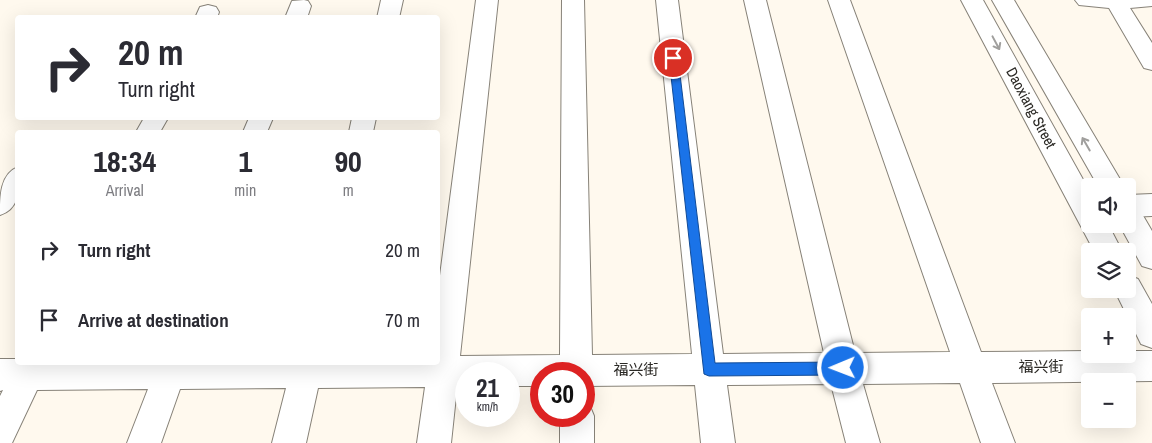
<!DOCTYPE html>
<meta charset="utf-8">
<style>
body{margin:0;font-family:"Archivo Narrow","Noto Sans SC",sans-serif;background:#f2f2f3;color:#2b2b33;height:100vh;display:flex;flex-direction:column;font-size:19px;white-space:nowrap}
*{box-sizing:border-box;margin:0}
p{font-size:16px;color:#7c7c81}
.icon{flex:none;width:28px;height:28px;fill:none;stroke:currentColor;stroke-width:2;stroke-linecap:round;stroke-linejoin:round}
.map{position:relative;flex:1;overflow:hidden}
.drawer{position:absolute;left:15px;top:130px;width:425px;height:235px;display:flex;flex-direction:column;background:#fff;border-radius:5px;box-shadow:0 5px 20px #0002}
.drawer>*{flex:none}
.hud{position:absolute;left:15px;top:15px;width:425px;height:105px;border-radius:5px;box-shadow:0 5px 20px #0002;background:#fff;color:#2b2b33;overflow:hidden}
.controls{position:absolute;left:1081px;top:178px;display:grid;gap:10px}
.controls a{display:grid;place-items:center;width:55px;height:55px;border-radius:5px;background:#fff;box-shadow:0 5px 20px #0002;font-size:25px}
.speed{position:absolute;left:455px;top:362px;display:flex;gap:10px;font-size:25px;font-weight:700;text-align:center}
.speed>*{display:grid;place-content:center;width:65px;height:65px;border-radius:50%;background:#fff;box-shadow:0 5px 20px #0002;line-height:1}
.speed small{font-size:12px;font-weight:400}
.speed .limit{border:8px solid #d22;background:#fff;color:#111}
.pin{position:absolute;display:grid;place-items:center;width:42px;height:42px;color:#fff;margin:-21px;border:2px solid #fff;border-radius:50%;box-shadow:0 1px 5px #0007}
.me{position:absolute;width:55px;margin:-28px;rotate:269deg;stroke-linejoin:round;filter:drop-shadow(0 0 4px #0008)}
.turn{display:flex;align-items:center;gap:18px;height:105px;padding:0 20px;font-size:22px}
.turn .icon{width:65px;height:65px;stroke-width:2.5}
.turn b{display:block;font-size:35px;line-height:42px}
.eta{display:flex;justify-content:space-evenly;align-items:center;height:85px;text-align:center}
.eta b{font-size:30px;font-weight:700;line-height:35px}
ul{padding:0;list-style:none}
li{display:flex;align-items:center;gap:15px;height:70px;padding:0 20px}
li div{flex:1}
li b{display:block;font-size:19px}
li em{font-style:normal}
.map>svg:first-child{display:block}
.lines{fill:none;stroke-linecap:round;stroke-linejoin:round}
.minor-casing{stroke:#878278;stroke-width:2}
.tertiary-casing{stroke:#878278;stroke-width:2}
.minor{fill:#fff;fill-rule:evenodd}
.tertiary{fill:#fff;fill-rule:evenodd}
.oneway{stroke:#a09f9d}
.route{fill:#1a73e8;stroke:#114b97}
.labels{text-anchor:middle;stroke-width:4.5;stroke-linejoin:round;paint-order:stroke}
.street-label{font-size:15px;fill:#2b2925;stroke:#fff}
</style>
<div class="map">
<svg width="1152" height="443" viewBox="0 0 1152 443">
<rect width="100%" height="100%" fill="#fff9ee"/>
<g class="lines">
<!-- minor casing -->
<g class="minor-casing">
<path id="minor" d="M304,0L308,1L311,6L307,18H285L292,1Z
M381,0H403L399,18H377Z
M476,0H498L460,356L560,355L562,0H584L592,355L692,354L656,0H678L723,354L824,353L744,0H766L855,353L950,352L828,0H850L981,352L1090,351V354H1128V351H1152V381L992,383L1015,443H981L960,383L863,384L880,443H846L831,384L727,385L735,443H701L695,385L584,386V374H541V386H509V374H466V387H457L451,443H417L425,387L318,388L306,443H272L286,388L180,389L161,443H127L148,389L37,390L12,443H0V396L3,390L0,391V359H18V362H438V291Z
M1075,0H1152V6L1130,8L1152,43V70L1144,68L1109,8L1079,5Z
M208,5L216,7L219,12L217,18H195L200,7Z
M144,118H168L160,132H136Z
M249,118H273L267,132H243Z
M352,118H376L373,132H349Z
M18,167C18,186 22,208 0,215C0,196 0,174 18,167Z
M1152,194V216L1128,217V195Z
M584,402L589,404L594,416V443H560V416H584Z"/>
</g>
<!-- tertiary casing -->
<g class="tertiary-casing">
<path id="tertiary" d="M961,0H983L1090,192V224H1108L1122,251H1094Z
M992,0H1014L1124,186H1098Z
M1128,204L1138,207L1152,231V269L1142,266L1119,224H1128Z
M1128,275L1138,279L1152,304V348L1141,344L1114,289H1128Z"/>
</g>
<!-- minor -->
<use href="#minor" class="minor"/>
<!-- tertiary -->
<use href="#tertiary" class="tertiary"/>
</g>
<!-- one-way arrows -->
<defs><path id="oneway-shaft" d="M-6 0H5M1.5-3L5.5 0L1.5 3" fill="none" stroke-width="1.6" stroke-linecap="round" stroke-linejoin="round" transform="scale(1.25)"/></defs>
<g class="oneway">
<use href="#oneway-shaft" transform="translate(996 43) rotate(62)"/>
<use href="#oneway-shaft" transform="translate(1086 144) rotate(-120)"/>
</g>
<!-- route -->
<path class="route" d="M673,55L678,58L715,363L843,362L847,364L849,368L847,373L843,375L709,376L704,374L669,58Z"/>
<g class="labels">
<!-- street labels -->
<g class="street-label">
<text transform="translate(1031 108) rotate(62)" y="5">Daoxiang Street</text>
<text x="1041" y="372">福兴街</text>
<text x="636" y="375">福兴街</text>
</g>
</g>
</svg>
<div class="controls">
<a><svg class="icon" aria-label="sound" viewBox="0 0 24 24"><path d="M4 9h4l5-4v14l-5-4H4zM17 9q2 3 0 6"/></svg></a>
<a><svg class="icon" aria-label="layers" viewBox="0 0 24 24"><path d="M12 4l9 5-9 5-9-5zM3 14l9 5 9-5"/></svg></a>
<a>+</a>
<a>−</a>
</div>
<div class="speed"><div>21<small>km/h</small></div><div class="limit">30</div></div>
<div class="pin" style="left:673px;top:58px;background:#d93025"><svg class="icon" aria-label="arrive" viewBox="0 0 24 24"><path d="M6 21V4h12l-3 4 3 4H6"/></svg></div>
<svg class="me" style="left:843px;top:368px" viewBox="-20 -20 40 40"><circle r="17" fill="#1a73e8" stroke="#fff" stroke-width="3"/><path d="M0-11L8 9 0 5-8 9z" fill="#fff"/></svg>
<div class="hud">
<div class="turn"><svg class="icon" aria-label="right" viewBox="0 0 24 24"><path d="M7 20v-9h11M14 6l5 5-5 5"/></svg><div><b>20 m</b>Turn right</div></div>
</div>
<section class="drawer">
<div class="eta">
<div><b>18:34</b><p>Arrival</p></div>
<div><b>1</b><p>min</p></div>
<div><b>90</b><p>m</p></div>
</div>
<ul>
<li><svg class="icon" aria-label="right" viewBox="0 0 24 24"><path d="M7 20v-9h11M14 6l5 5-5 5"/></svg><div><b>Turn right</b></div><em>20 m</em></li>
<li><svg class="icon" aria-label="arrive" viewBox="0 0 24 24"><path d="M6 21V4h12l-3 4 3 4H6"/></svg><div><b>Arrive at destination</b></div><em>70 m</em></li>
</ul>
</section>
</div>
